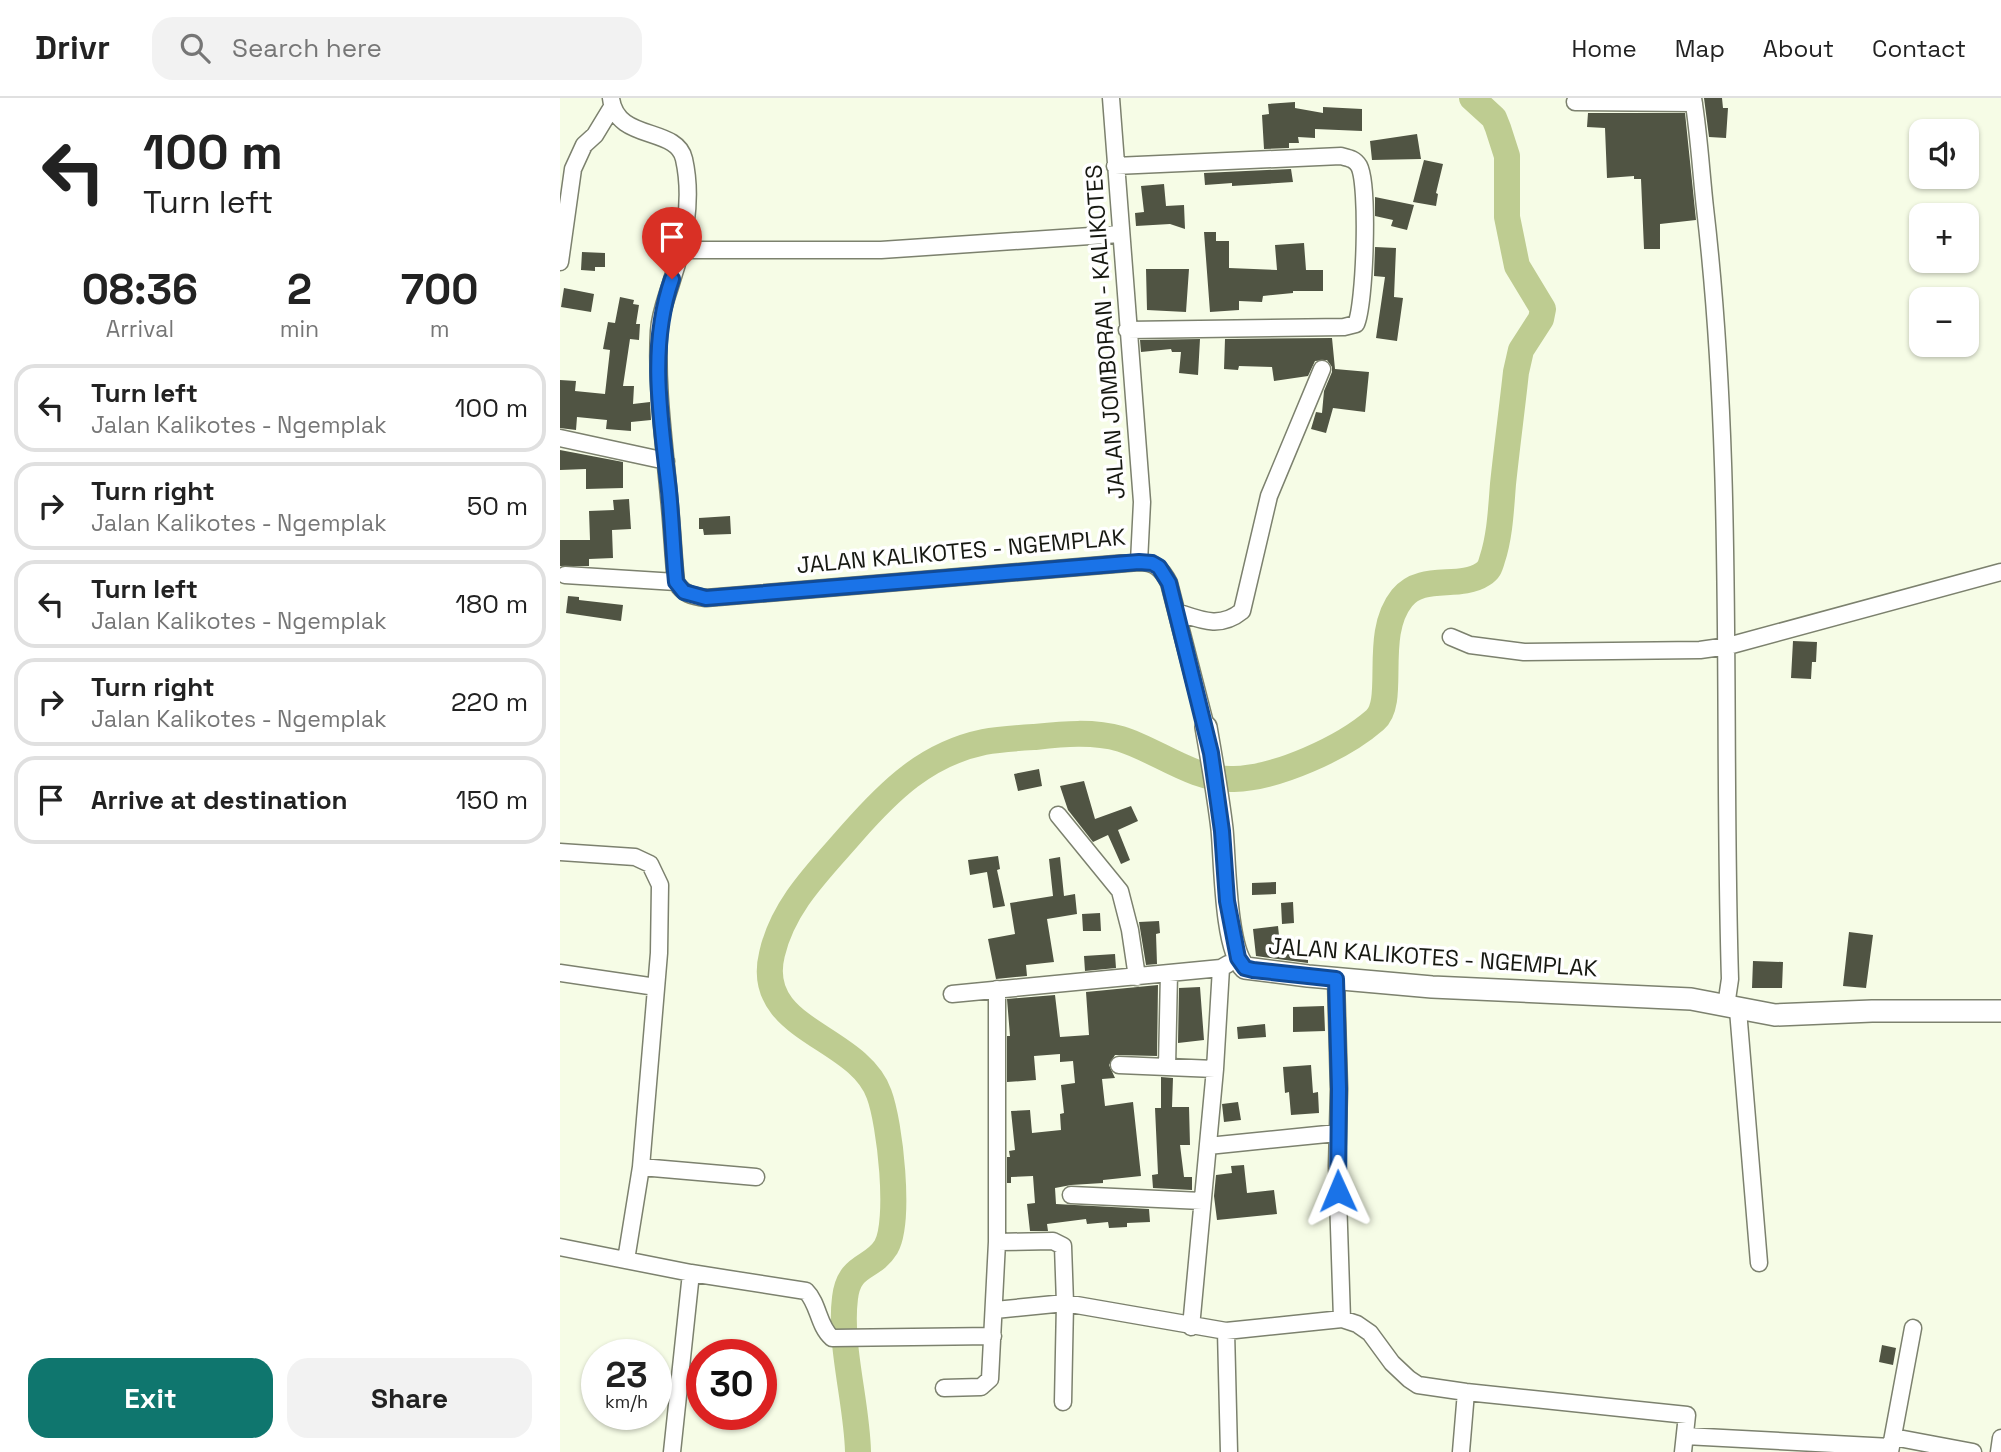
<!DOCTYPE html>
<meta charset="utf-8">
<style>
body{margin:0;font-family:"Space Grotesk",sans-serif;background:#f2f2f2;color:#222;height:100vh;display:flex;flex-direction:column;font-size:26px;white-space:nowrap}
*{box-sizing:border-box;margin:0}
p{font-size:23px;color:#767676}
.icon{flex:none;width:38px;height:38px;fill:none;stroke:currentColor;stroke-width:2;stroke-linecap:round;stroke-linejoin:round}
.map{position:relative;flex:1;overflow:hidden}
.side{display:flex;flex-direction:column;background:#fff;width:560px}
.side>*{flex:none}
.hud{background:#fff;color:#222;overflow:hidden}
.controls{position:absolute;left:1349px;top:21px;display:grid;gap:14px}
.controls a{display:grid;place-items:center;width:70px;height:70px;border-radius:14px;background:#fff;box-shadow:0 2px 5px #0004;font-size:35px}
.speed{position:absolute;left:21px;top:1241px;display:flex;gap:14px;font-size:35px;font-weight:700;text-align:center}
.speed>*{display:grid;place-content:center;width:91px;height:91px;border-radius:50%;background:#fff;box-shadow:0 2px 5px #0004;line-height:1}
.speed small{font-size:18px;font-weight:400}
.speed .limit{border:10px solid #d22;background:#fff;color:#111}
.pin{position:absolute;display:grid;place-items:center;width:60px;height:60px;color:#fff;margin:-72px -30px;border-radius:50% 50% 50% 0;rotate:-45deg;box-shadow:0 0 7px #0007}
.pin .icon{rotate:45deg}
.me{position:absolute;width:77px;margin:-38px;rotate:359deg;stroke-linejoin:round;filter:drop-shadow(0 0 5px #0008)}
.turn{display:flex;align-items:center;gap:24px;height:147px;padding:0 28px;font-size:32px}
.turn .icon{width:91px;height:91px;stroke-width:2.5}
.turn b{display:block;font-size:49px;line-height:60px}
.eta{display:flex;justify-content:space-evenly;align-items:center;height:119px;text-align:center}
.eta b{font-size:42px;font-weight:800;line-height:49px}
.cta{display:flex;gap:14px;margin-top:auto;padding:14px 28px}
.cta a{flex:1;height:80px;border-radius:21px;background:#0f766e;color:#fff;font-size:28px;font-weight:800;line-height:80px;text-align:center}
.cta a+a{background:#f2f2f2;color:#222}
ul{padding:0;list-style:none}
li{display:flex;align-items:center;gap:21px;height:88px;margin:0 14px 10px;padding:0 14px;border:4px solid #e0e0e0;border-radius:21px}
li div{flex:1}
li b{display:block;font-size:26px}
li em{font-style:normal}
header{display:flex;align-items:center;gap:42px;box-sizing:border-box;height:98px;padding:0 35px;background:#fff;border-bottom:2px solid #e0e0e0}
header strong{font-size:33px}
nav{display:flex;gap:38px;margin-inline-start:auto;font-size:24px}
.search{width:490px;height:63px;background:#f2f2f2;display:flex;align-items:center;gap:18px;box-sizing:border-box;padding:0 24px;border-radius:21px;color:#767676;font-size:26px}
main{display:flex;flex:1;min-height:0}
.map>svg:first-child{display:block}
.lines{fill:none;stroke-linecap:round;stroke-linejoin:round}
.river{stroke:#becc91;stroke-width:26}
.building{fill:#505443}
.minor-casing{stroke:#7c816e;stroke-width:19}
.major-casing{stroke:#7c816e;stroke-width:24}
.minor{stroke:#fff;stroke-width:16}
.major{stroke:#fff;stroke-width:21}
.route-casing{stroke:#114b97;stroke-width:18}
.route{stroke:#1a73e8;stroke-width:12}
.labels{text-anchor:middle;stroke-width:7;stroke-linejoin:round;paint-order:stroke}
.street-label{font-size:23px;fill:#171912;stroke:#fff}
</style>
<header>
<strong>Drivr</strong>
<div class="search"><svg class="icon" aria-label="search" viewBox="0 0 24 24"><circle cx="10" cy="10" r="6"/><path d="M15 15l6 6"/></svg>Search here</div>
<nav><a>Home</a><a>Map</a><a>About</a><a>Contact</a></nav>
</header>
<main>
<section class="side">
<div class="hud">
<div class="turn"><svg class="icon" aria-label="left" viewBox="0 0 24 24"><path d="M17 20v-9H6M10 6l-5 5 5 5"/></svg><div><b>100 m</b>Turn left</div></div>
</div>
<div class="eta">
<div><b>08:36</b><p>Arrival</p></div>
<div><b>2</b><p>min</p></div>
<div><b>700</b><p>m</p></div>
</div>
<ul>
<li><svg class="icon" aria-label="left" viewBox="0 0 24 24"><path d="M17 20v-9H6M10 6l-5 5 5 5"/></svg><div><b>Turn left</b><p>Jalan Kalikotes - Ngemplak</p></div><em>100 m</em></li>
<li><svg class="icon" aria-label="right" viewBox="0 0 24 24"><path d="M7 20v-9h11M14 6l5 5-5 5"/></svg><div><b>Turn right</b><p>Jalan Kalikotes - Ngemplak</p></div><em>50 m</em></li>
<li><svg class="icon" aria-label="left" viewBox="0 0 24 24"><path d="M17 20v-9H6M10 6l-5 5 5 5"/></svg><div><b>Turn left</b><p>Jalan Kalikotes - Ngemplak</p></div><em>180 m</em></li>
<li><svg class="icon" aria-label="right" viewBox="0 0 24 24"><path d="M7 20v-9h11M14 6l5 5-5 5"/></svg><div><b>Turn right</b><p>Jalan Kalikotes - Ngemplak</p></div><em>220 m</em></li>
<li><svg class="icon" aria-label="arrive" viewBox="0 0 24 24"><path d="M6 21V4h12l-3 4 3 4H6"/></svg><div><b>Arrive at destination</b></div><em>150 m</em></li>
</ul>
<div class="cta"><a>Exit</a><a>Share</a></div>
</section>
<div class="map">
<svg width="1441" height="1354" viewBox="0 0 1441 1354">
<rect width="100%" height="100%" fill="#f6fce6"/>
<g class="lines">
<!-- river -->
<path class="river" d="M298,1354C297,1305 279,1247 285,1200C289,1165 312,1172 326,1149C341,1123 330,1025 319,996C298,937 193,933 212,856C223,807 260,772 292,735C329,693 366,656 424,644C440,641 458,640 475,639C503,636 533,633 561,641C597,652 634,683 674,681C717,680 783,650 815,622C837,603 812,537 842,500C862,475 899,492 923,476C929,472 930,469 932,462C940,438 941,411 943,386C947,348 952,311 956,274L961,252L981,221L983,211L957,168L947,119V58L938,30L934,20L912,0"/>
</g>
<!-- building -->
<path class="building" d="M1144,0H1162L1163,10H1168L1166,40L1149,39Z
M735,4V10L763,15V9L802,11V33L755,31V40L738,39L739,45H729V50L704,51L702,17L709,16L708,6Z
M1028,15H1125L1136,122L1100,126V151H1084L1081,81H1074V78L1047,80L1045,30L1027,29Z
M857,36L861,61L812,62L810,43Z
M864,62L883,66L876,95L878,96L876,108L853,104Z
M731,71L733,84L672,88V85L645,87L644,75Z
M604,86L606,108L624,107L625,131L610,126L576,128L575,115L584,114L581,88Z
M815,99L854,107L847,132L831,128L833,122L815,118Z
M644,134H656V143H669V170L717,172L715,147L744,145L746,172H763V193H733V195L703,198L702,204L679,203V212L650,214Z
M815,149L836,150L834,199L843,200L837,243L816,240L825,179L814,178Z
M22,154L45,155V169H35V173L21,172Z
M586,171H629L626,214L587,212Z
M4,190L34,196L31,214L1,209Z
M60,199L74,202L73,206L79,207L76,226H80L79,242L70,241L63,288H74L73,306L90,304L91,322L71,324V333L46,331L47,322L17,319L16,332L0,330V282L16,283L15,293L45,296L50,252L43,251L48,224L55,225Z
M772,240L775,271L809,274L805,314L773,310L766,335L751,331L756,314L762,315L764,293L772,274V269L767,262L755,263L748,278L714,283L712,269L679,268L678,272L664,271L665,241Z
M640,241L638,277L619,275L621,254H612L611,251L581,254L580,242Z
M0,352L63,364V390L26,391V371L0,372Z
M69,401L71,431L52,432L53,460L29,461V468H0V442H30L29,413L54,412L53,402Z
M170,418L171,436L144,437L143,431H139V420Z
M8,498L19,499V502L63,507L61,523L6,515Z
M1233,543L1257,544L1256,564H1252L1251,581L1231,580Z
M479,671L482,688L458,693L454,676Z
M524,683L535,721L571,708L578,723L558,732L570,762L561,766L548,737L533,744L508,712L500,688Z
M438,758L440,771L437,772L445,808L433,810L427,774L410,777L408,762Z
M500,759L504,798L515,796L517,816L487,821L494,864L466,867L467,878L436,881L428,841L455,836L450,805L493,798L489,761Z
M716,784V796L692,797V785Z
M733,804L734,825L722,826L721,805Z
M540,815L541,833H523L522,816Z
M599,823L600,835L596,836L597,866L586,867L579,824Z
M718,828L721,856L748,853V865L696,858L693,831Z
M1289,834L1313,837L1306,890L1283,888Z
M555,856L556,870L525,873L524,858Z
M1193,863L1223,864L1222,890H1192Z
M598,887L597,958L555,957L549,967L555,980L542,981L545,1008L573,1004L581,1078L543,1082V1085L511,1087L495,1090L496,1106L589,1111L590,1124L567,1125V1129L549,1130L548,1124L527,1126L526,1121L487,1126L488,1133H470L467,1106L475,1105L473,1078L451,1079V1085H447V1059H450L449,1053L455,1052L451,1013L470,1012L472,1035L501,1032L500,1016L504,1015L501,987L515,985L513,963L500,964V956L474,958L476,982L447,984V938H450L447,901L495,897L500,939L529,937L526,894Z
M640,889L644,942L618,945L619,890Z
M764,908L765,933L733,934V909Z
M705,926L706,939L678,941L677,929Z
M751,967L753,995L758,994L759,1015L731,1017L729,994L725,995L723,969Z
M601,979L613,980L612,1009H629L630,1047H620L624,1079H632V1092L593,1090L592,1077L598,1076L595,1010H601Z
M678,1004L681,1022L664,1024L662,1006Z
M684,1067L687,1095L714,1092L717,1116L657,1122L654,1098L656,1077L672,1075L671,1068Z
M1322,1247L1336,1250L1333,1267L1319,1264Z"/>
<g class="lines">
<!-- minor casing -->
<g class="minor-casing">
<path id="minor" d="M51,0C56,44 117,28 124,61C133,101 125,143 112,182C107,199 100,215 99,233C96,289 104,343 109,399C112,427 113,455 116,484C123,496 132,498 146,500L579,464C595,464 602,471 609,485L646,629
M551,0L582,404L579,464
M1133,0C1139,36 1141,74 1145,110C1175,366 1162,624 1170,881L1166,908
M1015,4L1134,5
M555,68L781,58C789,60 795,61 799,68C809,87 805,207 796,226L784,229L567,232
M121,152H321L560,136
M0,164L13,71L24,47L35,37L52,9
M0,340L106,363
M5,477L116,484
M617,514C641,522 660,531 682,513L709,398L762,271
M891,539L910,547L964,554L1140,552L1168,548L1441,474
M498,717L560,793L570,832L577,879
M0,754L75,759L90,766L100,787L99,855L81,1069L66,1162
M0,875L96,889
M776,881L779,991L777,1068L782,1221
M392,896L661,870L668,866
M1178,912L1199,1165
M559,967L655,971
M607,969L609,875
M648,1048L777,1035
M81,1069L196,1079
M511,1097L642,1103
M437,1144L493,1143L503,1148L505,1205L503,1304
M0,1149L131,1175L112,1354
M131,1175L246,1193C259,1206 258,1228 272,1240L433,1238
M435,1212L505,1205L666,1233L782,1221L797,1226L810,1235L832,1265L849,1281L858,1287L906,1294L1127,1317L1123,1354
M631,1229L655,971L661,870
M666,1233L669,1354
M384,1290L421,1289L430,1281L437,1144V891
M1125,1338L1331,1349
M1333,1339L1413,1354
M901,1354L906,1294
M1330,1354L1353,1230
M1439,1354L1441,1340"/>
</g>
<!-- major casing -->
<g class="major-casing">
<path id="major" d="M646,629C652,663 658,697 662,731C665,760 665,851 685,870L748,878L872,889L1131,901L1215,917L1312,913H1441"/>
</g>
<!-- minor -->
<use href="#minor" class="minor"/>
<!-- major -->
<use href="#major" class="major"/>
</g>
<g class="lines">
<!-- route casing -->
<g class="route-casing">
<path id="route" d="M112,181C88,250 101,322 109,393C112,423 113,454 116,484L124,494L146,500L579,464L592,465L599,469L609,485L651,655L662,733L667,803L678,860L685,870L693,872L776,881L779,991L778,1093"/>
</g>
<!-- route -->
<use href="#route" class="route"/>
</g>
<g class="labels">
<!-- street labels -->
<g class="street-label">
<text transform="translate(545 234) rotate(-94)" y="8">JALAN JOMBORAN - KALIKOTES</text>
<text transform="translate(401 453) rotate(-5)" y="8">JALAN KALIKOTES - NGEMPLAK</text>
<text transform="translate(873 859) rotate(4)" y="8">JALAN KALIKOTES - NGEMPLAK</text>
</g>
</g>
</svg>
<div class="controls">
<a><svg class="icon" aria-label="sound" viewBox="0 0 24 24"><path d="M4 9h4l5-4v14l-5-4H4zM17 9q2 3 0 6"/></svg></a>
<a>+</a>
<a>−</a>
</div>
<div class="speed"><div>23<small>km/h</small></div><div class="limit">30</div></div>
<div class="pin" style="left:112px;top:181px;background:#d93025"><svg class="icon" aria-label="arrive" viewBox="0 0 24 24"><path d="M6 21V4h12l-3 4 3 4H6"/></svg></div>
<svg class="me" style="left:778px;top:1093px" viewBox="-20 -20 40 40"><path d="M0-17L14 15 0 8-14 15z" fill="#1a73e8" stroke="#fff" stroke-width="4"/></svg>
</div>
</main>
